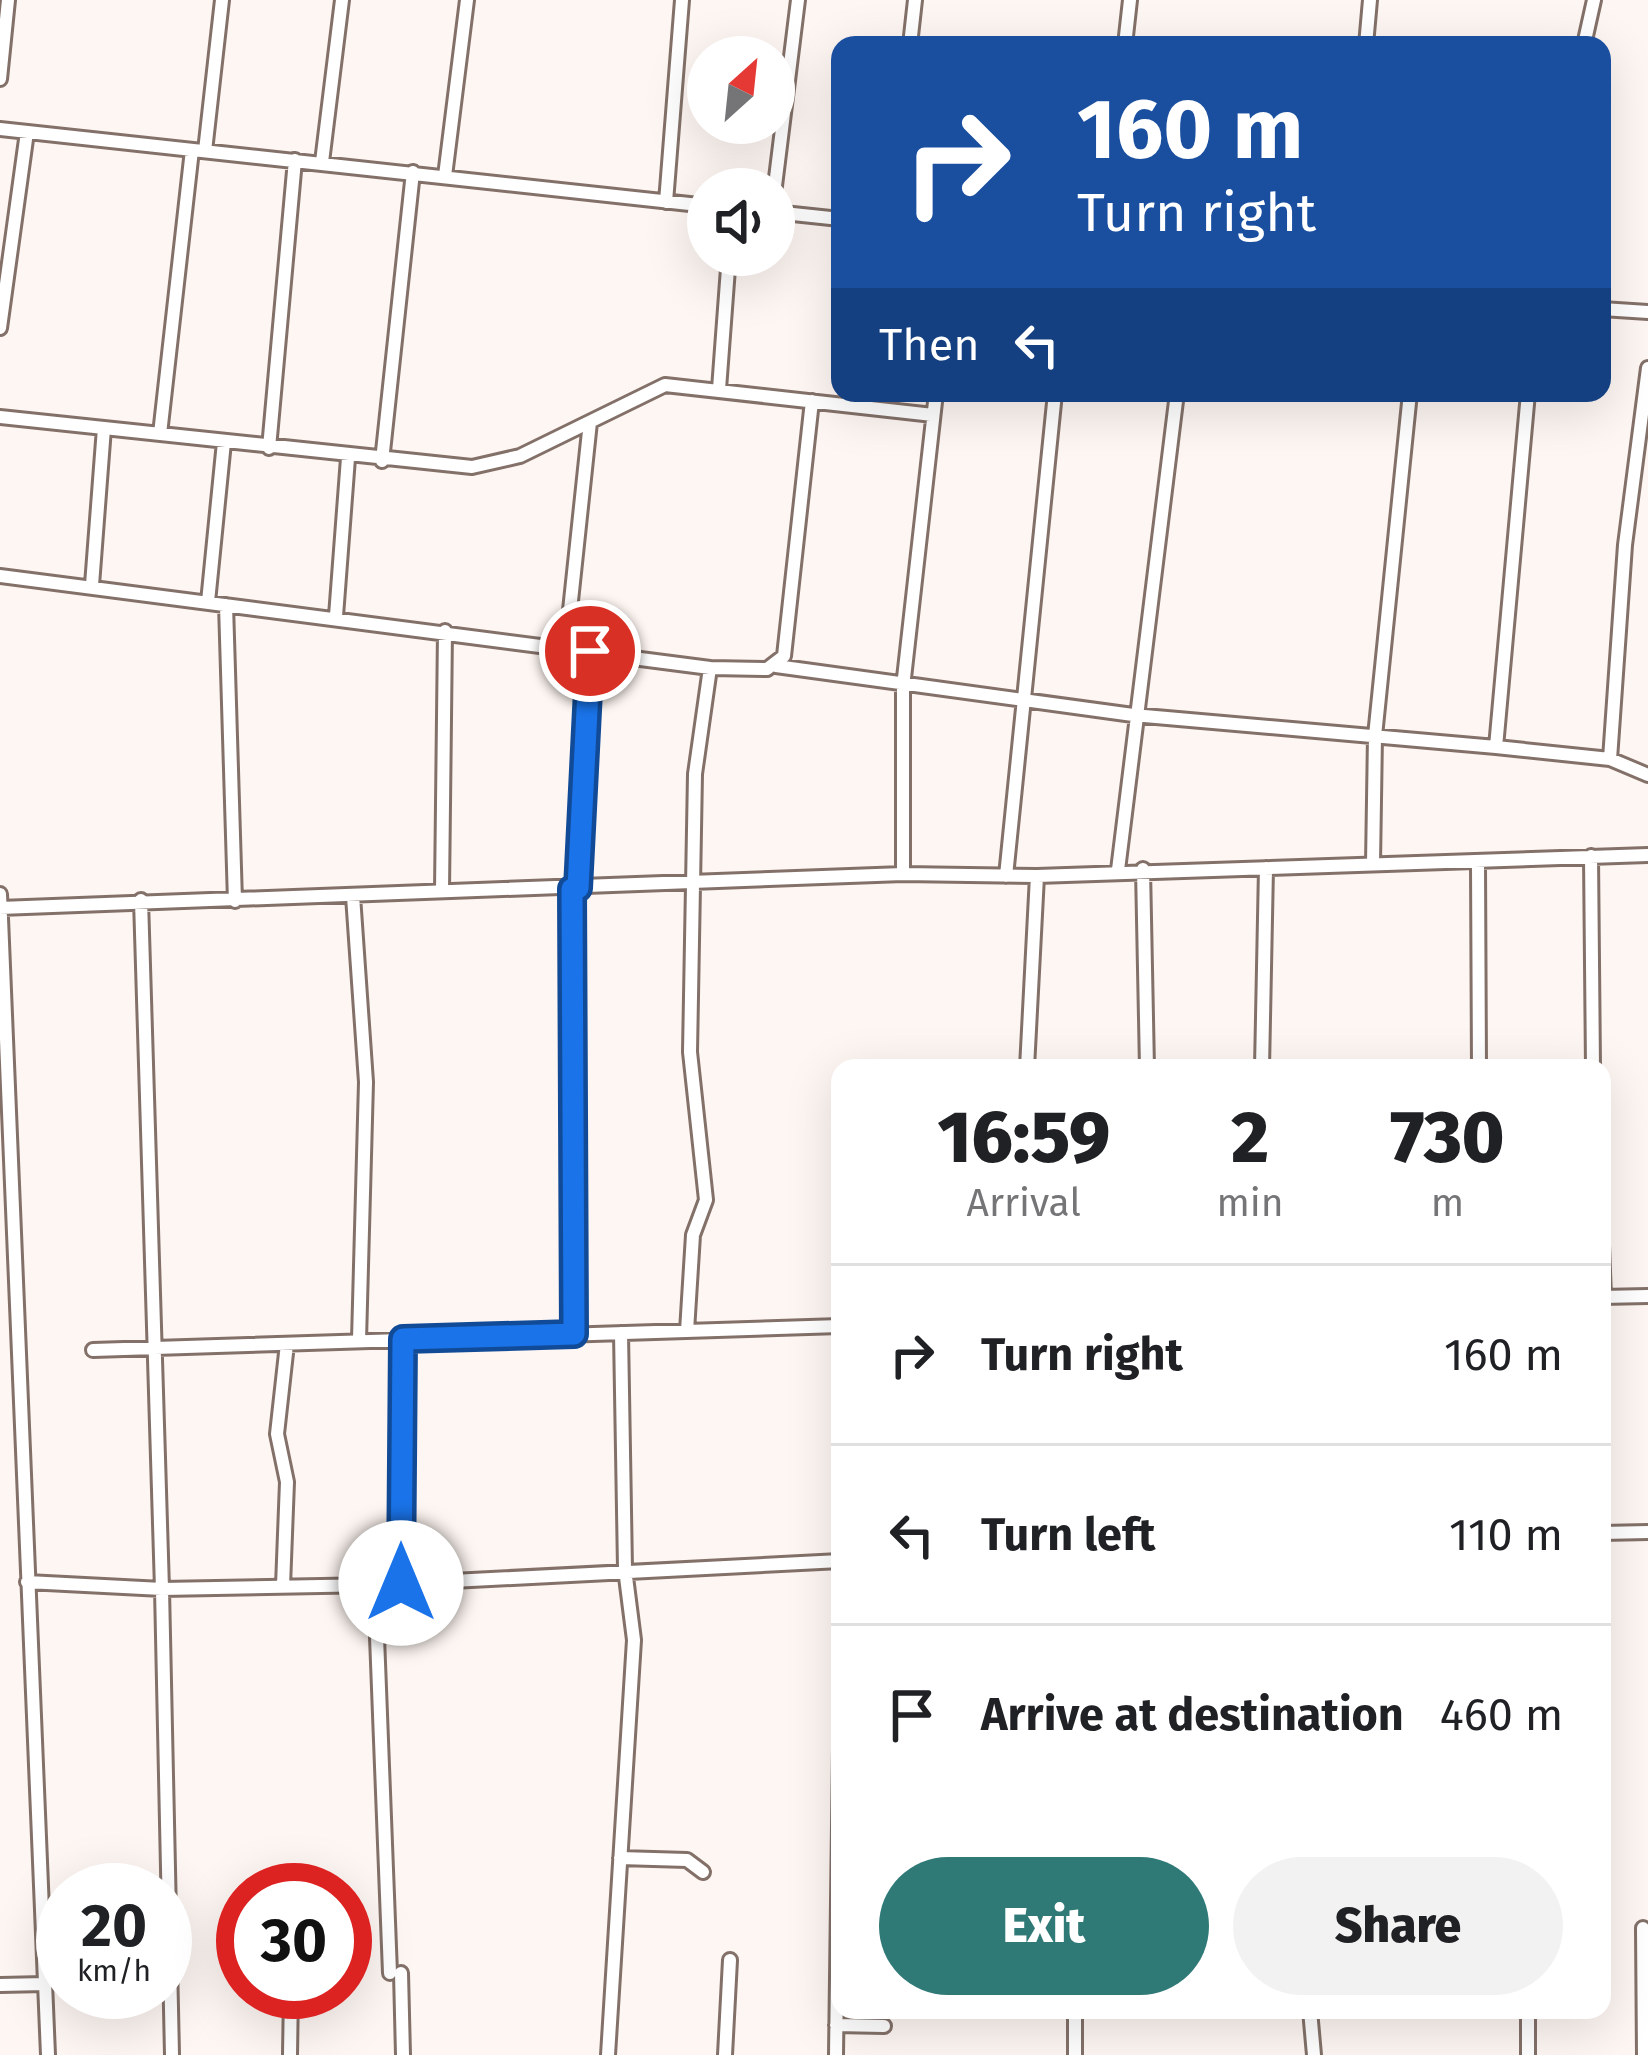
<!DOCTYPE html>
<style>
body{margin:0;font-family:"Fira Sans",sans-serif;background:#f2f2f2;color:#202124;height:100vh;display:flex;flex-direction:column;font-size:45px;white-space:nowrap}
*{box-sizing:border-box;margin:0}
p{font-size:39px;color:#757577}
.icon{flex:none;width:66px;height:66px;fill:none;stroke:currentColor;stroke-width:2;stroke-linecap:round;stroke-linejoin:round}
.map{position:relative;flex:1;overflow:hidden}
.sheet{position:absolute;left:831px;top:1059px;width:780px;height:960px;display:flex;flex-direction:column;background:#fff;border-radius:24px;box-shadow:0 12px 48px #0002}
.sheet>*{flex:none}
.top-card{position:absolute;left:831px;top:36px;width:780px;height:366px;border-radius:24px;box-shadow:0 12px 48px #0002;background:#1a4fa0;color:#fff;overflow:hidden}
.needle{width:78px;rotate:27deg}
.controls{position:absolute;left:687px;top:36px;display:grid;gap:24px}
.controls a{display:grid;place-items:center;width:108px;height:108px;border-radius:50%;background:#fff;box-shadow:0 12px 48px #0002;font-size:60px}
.speed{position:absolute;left:36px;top:1863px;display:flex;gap:24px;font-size:60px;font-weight:700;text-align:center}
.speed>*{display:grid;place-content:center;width:156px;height:156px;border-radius:50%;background:#fff;box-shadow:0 12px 48px #0002;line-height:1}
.speed small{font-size:30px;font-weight:400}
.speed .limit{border:18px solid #d22;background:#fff;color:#111}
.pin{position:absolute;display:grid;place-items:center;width:102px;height:102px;color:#fff;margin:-51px;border:6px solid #fff;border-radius:50%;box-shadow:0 3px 12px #0007}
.me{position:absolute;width:132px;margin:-66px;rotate:0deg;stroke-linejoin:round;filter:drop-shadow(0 0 9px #0008)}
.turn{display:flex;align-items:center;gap:42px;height:252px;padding:0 48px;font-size:54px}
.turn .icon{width:156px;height:156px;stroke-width:2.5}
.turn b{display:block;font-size:84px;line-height:102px}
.then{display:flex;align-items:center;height:114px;padding:0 48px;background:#0003;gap:24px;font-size:45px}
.eta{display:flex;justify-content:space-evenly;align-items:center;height:204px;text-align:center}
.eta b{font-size:72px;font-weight:800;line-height:84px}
.primary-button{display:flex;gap:24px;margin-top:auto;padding:24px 48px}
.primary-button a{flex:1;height:138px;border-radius:72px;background:#2f7977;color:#fff;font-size:48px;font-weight:800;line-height:138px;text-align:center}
.primary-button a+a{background:#f2f2f2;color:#202124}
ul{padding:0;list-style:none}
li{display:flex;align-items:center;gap:36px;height:180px;padding:0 48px;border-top:3px solid #e0e0e0}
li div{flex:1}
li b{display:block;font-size:45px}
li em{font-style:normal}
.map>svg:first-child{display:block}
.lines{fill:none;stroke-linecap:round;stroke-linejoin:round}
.minor-casing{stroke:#837169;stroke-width:18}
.minor{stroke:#fff;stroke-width:12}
.route-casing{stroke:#114b97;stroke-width:30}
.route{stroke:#1a73e8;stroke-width:21}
</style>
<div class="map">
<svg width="1648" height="2055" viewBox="0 0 1648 2055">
<rect width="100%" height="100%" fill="#fef6f2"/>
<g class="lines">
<!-- minor casing -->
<g class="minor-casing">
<path id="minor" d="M910,45L915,0
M1125,45L1130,0
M1366,45L1370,0
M1584,45L1594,0
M0,79L8,0
M0,129L708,206
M205,151L222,0
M322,162L342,0
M445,176L467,0
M774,194L798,0
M666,202L682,0
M774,212L840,219
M1602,309L1648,312
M0,328L27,132
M719,389L729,255
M1528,393L1496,747L1610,759L1648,775
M0,417L472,467L520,456L665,385L933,415
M160,434L192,150
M269,448L295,160
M382,461L413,172
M0,576L710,668L767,669L784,656L812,401
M92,585L104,428
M208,602L224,442
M226,605L235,901
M336,616L348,458
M566,648L590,422
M776,666L1133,715L1496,747
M1610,759L1625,545L1648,368
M1591,856L1593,1068
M1373,864L1375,736L1410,393
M1478,865L1479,1068
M1143,869L1147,1068
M1118,870L1177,393
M903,874V687L936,393
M1006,876L1055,393
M578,888L590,651
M572,889L574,1334
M442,891L445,631
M0,894L48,2055
M353,896L366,1082L359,1340
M141,900L162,1589L375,1585L840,1561
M0,908L903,874L1037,876L1648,855
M1027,1068L1037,876
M1262,1068L1266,868
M1602,1245L1604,1297
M1602,1297L1648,1296
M687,1331L693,1235L706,1200L690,1052L695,774L710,668
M93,1350L840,1326
M1602,1533L1648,1532
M27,1582L162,1589L172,2055
M401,1583L403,1339
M375,1585L390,1973
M283,1586L287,1482L277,1434L287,1344
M620,1858L687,1860L703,1872
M1643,1928L1644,2055
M401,1973L403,2055
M0,1985L45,1984
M1310,2010L1314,2055
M836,2025L884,2026
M290,2055L291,1992
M608,2055L634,1640L625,1569L621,1333
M725,2055L730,1960
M836,2055L840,1749
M1075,2055V2010
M1528,2055V2010"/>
</g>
<!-- minor -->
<use href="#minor" class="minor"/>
</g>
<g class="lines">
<!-- route casing -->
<g class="route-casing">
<path id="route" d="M401,1583L403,1339L574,1334L572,889L578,888L590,651"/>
</g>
<!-- route -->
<use href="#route" class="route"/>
</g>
</svg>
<div class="controls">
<a><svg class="needle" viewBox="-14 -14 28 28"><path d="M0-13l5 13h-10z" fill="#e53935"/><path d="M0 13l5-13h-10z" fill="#757577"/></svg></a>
<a><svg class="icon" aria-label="sound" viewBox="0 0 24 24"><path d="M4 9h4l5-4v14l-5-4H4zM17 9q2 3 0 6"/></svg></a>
</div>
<div class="speed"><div>20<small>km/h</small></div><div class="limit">30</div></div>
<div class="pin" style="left:590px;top:651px;background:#d93025"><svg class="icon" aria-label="arrive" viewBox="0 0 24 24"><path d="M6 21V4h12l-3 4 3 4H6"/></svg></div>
<svg class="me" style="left:401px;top:1583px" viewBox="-20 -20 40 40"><circle r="19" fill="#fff"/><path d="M0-13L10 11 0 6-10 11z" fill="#1a73e8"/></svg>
<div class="top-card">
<div class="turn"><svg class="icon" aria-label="right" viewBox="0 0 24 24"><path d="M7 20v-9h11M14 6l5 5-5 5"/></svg><div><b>160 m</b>Turn right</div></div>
<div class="then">Then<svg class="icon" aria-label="left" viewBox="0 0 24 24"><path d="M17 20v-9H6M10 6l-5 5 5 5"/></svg></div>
</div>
<section class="sheet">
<div class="eta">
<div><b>16:59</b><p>Arrival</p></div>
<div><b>2</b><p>min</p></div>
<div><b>730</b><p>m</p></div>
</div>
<ul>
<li><svg class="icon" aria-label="right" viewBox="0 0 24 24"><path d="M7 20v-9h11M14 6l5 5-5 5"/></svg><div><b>Turn right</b></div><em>160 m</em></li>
<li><svg class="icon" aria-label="left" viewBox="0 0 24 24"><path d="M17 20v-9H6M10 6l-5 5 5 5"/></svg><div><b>Turn left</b></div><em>110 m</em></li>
<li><svg class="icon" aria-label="arrive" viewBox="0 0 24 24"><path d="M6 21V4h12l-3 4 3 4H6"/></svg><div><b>Arrive at destination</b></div><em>460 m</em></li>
</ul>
<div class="primary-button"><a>Exit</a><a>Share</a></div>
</section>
</div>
